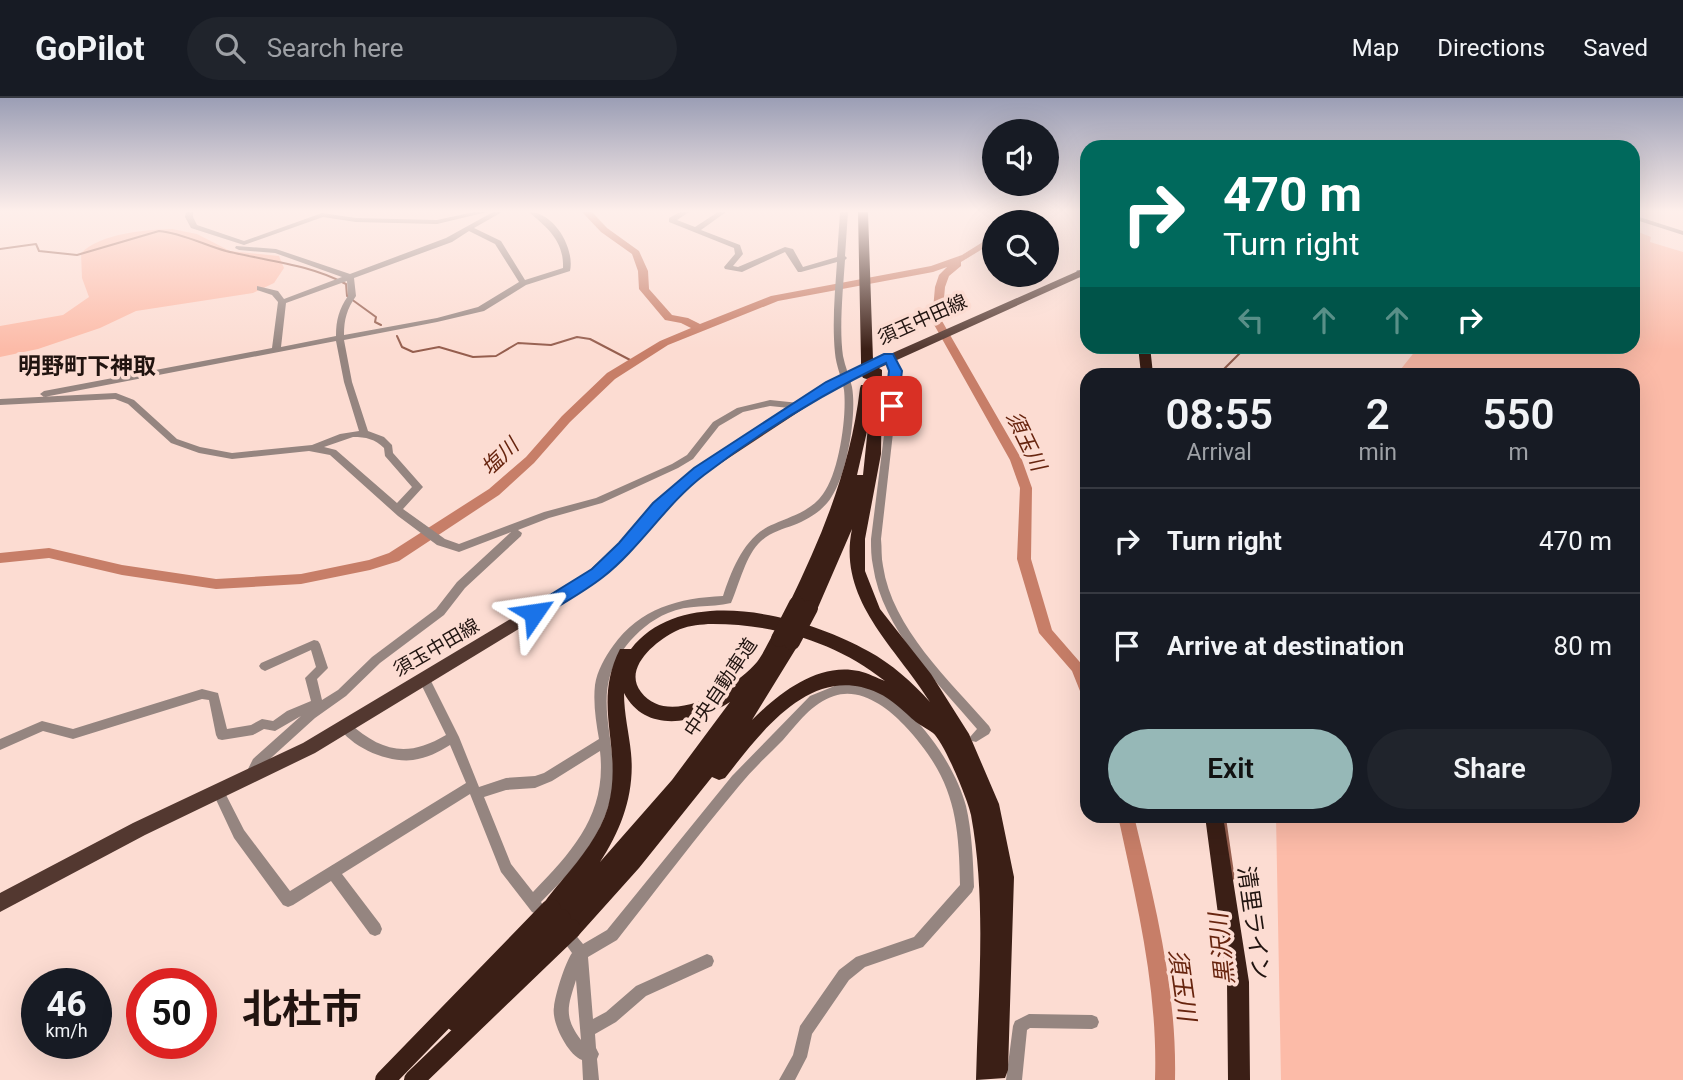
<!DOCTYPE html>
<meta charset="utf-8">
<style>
body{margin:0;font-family:Roboto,"Noto Sans JP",sans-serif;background:#20242c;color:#f1f3f6;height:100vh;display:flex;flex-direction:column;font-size:26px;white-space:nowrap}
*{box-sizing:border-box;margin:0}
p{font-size:23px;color:#9ea1a6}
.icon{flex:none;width:38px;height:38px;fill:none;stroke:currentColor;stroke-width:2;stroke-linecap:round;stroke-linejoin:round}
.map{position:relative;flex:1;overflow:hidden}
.side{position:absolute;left:1080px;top:270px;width:560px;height:455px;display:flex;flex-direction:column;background:#171b24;border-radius:21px;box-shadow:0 7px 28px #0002}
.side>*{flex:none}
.banner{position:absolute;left:1080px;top:42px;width:560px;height:214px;border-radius:21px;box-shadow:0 7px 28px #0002;background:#00695c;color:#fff;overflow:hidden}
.controls{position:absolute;left:982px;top:21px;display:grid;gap:14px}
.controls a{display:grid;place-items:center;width:77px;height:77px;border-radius:50%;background:#171b24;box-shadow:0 7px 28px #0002;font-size:35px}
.speed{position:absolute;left:21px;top:870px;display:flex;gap:14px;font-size:35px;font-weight:700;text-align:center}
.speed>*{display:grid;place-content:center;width:91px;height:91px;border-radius:50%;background:#171b24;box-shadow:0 7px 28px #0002;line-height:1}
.speed small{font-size:18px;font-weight:400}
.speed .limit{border:10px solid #d22;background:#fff;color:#111}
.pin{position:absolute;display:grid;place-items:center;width:60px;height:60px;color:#fff;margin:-30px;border-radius:14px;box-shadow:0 4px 10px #0006}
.me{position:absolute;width:77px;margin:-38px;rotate:58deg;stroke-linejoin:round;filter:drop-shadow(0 0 5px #0008)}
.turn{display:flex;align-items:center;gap:24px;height:147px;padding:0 28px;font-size:32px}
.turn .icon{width:91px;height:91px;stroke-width:2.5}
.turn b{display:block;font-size:49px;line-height:60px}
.lanes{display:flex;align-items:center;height:66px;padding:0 28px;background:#0003;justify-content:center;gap:35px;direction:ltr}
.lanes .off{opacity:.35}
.eta{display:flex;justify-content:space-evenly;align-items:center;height:119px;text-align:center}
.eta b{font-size:42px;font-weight:600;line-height:49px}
.cta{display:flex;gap:14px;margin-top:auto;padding:14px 28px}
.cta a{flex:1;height:80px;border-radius:42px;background:#96b8b7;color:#111;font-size:28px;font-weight:600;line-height:80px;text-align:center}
.cta a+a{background:#20242c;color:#f1f3f6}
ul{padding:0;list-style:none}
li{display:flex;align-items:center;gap:21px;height:105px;padding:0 28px;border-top:2px solid #363941}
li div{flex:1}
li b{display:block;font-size:26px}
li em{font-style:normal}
header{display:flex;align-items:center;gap:42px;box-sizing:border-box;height:98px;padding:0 35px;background:#171b24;border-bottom:2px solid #363941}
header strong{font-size:33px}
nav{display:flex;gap:38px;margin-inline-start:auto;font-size:24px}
.search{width:490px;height:63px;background:#20242c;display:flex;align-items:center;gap:18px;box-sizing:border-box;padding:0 24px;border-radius:38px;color:#9ea1a6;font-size:26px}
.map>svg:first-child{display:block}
.green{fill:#fcbba8}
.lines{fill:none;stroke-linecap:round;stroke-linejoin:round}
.stream-far1{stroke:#955e4e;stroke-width:2}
.stream{stroke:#955e4e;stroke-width:3.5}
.river{fill:#c77e68;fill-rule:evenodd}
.minor{fill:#958580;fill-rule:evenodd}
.major{fill:#533830;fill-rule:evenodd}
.highway{fill:#3b1f16;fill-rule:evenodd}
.highway-bridge-far2{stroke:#3b1f16;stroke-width:12}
.highway-bridge-far1{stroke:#3b1f16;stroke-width:16}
.highway-bridge{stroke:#3b1f16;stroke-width:20}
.route{fill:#1a73e8;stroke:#114b97;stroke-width:2}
.labels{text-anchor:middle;stroke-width:7;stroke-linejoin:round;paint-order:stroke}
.street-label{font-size:19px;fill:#211410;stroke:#fcdcd2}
.water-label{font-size:21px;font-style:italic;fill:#67240e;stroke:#fcdcd2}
.quarter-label{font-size:23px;font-weight:bold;fill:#211410;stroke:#fcdcd2}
.near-street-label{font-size:23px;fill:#211410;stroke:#fcdcd2}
.near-water-label{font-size:24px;font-style:italic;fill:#67240e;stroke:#fcdcd2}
.near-town-label{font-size:40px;font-weight:bold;fill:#211410;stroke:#fcdcd2}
</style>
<header>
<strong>GoPilot</strong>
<div class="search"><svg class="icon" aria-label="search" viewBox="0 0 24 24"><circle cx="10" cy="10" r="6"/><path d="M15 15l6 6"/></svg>Search here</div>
<nav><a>Map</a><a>Directions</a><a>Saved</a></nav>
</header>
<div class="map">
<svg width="1683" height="982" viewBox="0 0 1683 982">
<rect width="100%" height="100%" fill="#fcdcd2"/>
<!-- green -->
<path class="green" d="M172,131L197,136L230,153L279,158L284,170L274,185L253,195L136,213L100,230L38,251L0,259V228L63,217L89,199L82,180L81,155C102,135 144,132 172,131Z
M1633,132L1651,139L1650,144L1683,154V982H1281L1276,718H1633V276H1397L1416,252L1438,254L1440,249L1633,248Z"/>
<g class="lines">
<!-- stream-far1 -->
<path class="stream-far1" d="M0,151L36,146L39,153L77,157L159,133C182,135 204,147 226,153C267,163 309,166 346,186L347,198L376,219L375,224L381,227
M397,238L402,249L413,254L439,249L473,259L496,258L518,245L551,247L577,239L590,241L634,264
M1219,276L1247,248"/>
<!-- stream -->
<path class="stream" d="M1224,718L1233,780"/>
<!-- river -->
<path class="river" d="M582,114H592L607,130L639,153L648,173L649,191L672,217L688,220L700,226L771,198L931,168L962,157L994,137V144L961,164V168L949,178L945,189L942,223L1022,362L1032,390L1031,461L1052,532L1085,570L1087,599L1082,598L1072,573L1039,535L1017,461L1020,390L1010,362L932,223L935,189L939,177L947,169L933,174L778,203L668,247L615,281L570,324L534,365L499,397L399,463L370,472L301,486L216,491L122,477L49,460L0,465V455L49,450L122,467L216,481L301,476L369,462L389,455L489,391L526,359L562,318L607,275L660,243L691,230L681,225L665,222L639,191L638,173L632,156L601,134Z
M1023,114H1034L1022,124H1012Z
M1118,718H1134C1155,806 1177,891 1175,982H1155C1158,891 1137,806 1118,718Z"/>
<!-- minor -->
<path class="minor" d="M186,114H193V119L197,127L244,143L322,115L356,120L437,122L474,114H487L437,126L356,124L323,119L244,147L191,130L185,119Z
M493,114H502L474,130L501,143L525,182L563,170C564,142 547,130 529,114C554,114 575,150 570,173L526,187L484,213L437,224L344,242L352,284L368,333L384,339L392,347L393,355L423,389L403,411L445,441L459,446L544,414L596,400L672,366L687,357L713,324L737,310L770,302L799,305L803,308L799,311L770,308L743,314L719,328L693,361L678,370L602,405L549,420L518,432L522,435L521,438L465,490L444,517L380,565L346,598L315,620L261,669L255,681L251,683L247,681L245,677L253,661L301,618L275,633L264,631L253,637L222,642L218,641L216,637L209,602L202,601L73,641L43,633L0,652V641L42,623L73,631L202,591L218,595L227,631L251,627L262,621L273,623L287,613L311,603L305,580L316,569L311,552L265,573L261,571L259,568L261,565L314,542L318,543L320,546L328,570L317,581L322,602L338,592L372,559L436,511L457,484L511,434L459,454L437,447L398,418L330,357L309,353L232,361L199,355L171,345L128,306L115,301L0,307V301L116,295L134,302L177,341L200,349L232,355L312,347L340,336L359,333L344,284L336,243L44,299L40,296L44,293L272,250L278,204L272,197L257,192V188L278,193L284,201L342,179L275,155L239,152L235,150L236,148L276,151L350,176L446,140ZM469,133L495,146L519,184L478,209L437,220L344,237C344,221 347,211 356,198L354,180L452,144ZM347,183L348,198C339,211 336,222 336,238L281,249L286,205ZM353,339C366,339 375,341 384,350L385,358L412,389L397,405L336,352L324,349Z
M680,114H689L677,122L695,129L718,114H726L701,132L740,147L743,156L733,168L738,169L785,149L793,151L803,169L837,159L840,114H848L845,158L847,160L845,162C843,191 839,230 843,258C845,269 850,279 852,289C857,316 847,376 832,398C824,412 809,421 794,427C783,431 771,434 761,443C746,456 739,487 731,505C710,510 688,506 668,515C651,522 637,534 626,548C585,598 624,648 610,703C599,744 570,775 541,804L544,809L542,814L537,816L532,814L501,774L470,696L342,776L380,826L382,831L380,836L375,838L370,836L331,783L293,807L288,809L283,807L234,740L212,693L214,689L218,687L222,689L244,732L290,793L466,685L450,647C439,654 427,660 413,662C388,665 352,650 338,628L340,624L344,623L348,624C382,654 407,660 446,637L418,580L420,577L424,575L428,577L459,639L479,689L506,680L535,678L544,675L599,641C596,624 593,605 595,587C597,573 605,559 613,548C640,510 679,500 723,498C732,471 745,437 774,426C792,418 811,413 823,396C839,375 847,318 844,292C842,280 836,268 835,255C832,225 835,194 837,164L801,174H798L785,154L742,174L725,171L724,169L735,156L734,150L669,124V120ZM600,653C607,715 574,752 533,794L511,766L484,699L506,692L535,690L552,683Z
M1633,117L1683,133V137L1633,121Z
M1077,172H1083L1087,178V186H1084L1076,174Z
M1229,248H1242L1238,251Z
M889,255L893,258L900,273L881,441C882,450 881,459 883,468C892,530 950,583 989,628L991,632L989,636L976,644L972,643L970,639L977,631C938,585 882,531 873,468C871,459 871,450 871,441L892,273L885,258Z
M837,587C844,587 851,586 858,587C907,595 954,663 966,708C972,734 973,762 974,789L972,794L923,849L865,869L849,882L812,936L807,959L795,982H779L793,957L800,928L839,872L856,859L914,839L960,787C959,718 953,679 904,627C887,609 860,589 834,598C812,605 798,625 783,642C768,657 752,672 739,688C697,738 657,791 617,842L588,859L593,921L606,914L636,888L707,856L712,858L714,863L712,868L646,898L616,924L595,936L596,950L599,956L597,961L599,982H583L582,962C568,957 551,924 554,909C555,897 565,865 572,855L557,834L559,829L564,827L569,829L583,846L607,832L732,678L810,598ZM576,882L581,942C563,918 568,908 576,882Z
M1029,916L1092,917L1097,919L1099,924L1097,929L1092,931L1030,930L1027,932L1022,982H1006L1013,928L1015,923Z"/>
<!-- major -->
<path class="major" d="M1087,169V176L835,290L703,377L664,412L630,453L594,485L315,655L145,737L0,814V795L133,725L303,645L584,477L620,445L654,406L695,371L827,284Z"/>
<!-- highway -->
<path class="highway" d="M858,114H868L873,262L867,266L861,262Z
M1138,248H1150L1153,276H1141Z
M876,268L882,272L881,356L865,441V473L880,511L931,576L969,636L999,706L1014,779L1008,972L1005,980L976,982C978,894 987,804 971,717C968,702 944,644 933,635C928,631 921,628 916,624C904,614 892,601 878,595C812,564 761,634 725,680L719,682L712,679L639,770L578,838L571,841L564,838L561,831L554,828L541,811C546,800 555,791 563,781C581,760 600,736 608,709C624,650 591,608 620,551H631C683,484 806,518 868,553C892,566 912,584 930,604C896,549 837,502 852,431L816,514L810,516L802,511L791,510L789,506C823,436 851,368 860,290L861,287H869L870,272ZM868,329L863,377H857ZM708,526C771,525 835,543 885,583C877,580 868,575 859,573C818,564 779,595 752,622L800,544L798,539H786L779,534L773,536C768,545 763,556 757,564C735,590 669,631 641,594C622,570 657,542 676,533C686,528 697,527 708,526ZM624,595C646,637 697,625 730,604L672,682L600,764C622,731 635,694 631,655C629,635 624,616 624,595Z
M1205,718H1223L1249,884L1250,982H1228L1227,884Z"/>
<!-- highway-bridge-far2 -->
<path class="highway-bridge-far2" d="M867,262V275"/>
<!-- highway-bridge-far1 -->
<path class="highway-bridge-far1" d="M779,541L797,506
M792,544L810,510"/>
<!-- highway-bridge -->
<path class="highway-bridge" d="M455,923L561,821
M385,982L551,811
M414,982L571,831"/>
</g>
<!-- sky -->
<linearGradient id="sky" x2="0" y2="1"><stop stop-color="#9b9eb5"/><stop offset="0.45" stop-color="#feefeb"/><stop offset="1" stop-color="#feefeb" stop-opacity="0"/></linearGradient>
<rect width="1683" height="251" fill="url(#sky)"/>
<!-- route -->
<path class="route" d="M884,256H893L902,273L897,311L892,312L885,308L889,273L886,265C823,296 760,334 704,377C666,406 641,449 603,479C584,494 561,506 540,520H529V510L592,471L619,445L653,405L694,370L826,284Z"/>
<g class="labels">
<!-- street labels -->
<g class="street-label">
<text transform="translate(922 221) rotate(-24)" y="7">須玉中田線</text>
<text transform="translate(436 549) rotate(-30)" y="7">須玉中田線</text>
<text transform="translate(720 589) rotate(-56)" y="7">中央自動車道</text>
</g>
<!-- water labels -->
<g class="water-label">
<text transform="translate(1026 343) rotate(64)" y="7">須玉川</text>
<text transform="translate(500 359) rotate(-44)" y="7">塩川</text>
</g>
<!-- quarter labels -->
<g class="quarter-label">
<text x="87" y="276">明野町下神取</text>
</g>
<!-- near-street labels -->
<g class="near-street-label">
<text transform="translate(1254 825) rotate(82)" y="8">清里ライン</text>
</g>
<!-- near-water labels -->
<g class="near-water-label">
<text transform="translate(1222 851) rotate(-96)" y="8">黒沢川</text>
<text transform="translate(1182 887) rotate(82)" y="8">須玉川</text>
</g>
<!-- near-town labels -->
<g class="near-town-label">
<text x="302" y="925">北杜市</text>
</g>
</g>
</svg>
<div class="controls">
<a><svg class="icon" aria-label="sound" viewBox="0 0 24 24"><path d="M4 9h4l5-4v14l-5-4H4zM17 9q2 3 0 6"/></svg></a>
<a><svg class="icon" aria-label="search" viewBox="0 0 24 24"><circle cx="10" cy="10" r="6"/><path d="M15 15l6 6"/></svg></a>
</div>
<div class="speed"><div>46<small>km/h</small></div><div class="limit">50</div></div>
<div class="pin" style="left:892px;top:308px;background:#d93025"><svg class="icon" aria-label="arrive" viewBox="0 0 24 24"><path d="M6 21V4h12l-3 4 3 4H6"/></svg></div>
<svg class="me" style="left:534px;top:515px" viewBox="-20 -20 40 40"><path d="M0-17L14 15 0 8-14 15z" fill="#1a73e8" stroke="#fff" stroke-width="4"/></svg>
<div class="banner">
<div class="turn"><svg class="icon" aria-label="right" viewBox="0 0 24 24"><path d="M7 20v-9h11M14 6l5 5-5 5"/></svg><div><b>470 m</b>Turn right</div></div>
<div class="lanes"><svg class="icon off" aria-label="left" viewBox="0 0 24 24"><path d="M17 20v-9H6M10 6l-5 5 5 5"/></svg><svg class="icon off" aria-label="ahead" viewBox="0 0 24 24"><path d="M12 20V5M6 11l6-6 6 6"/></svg><svg class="icon off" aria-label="ahead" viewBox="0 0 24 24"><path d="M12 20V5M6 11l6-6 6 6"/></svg><svg class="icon" aria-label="right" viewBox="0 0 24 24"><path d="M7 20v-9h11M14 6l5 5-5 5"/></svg></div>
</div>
<section class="side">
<div class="eta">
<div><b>08:55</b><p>Arrival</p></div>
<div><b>2</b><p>min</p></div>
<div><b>550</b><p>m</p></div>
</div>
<ul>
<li><svg class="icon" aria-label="right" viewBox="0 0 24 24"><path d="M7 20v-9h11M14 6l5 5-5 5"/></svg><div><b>Turn right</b></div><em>470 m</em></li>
<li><svg class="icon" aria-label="arrive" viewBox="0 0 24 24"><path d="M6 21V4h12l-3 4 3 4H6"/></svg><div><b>Arrive at destination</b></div><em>80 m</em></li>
</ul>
<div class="cta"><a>Exit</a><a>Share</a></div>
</section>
</div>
